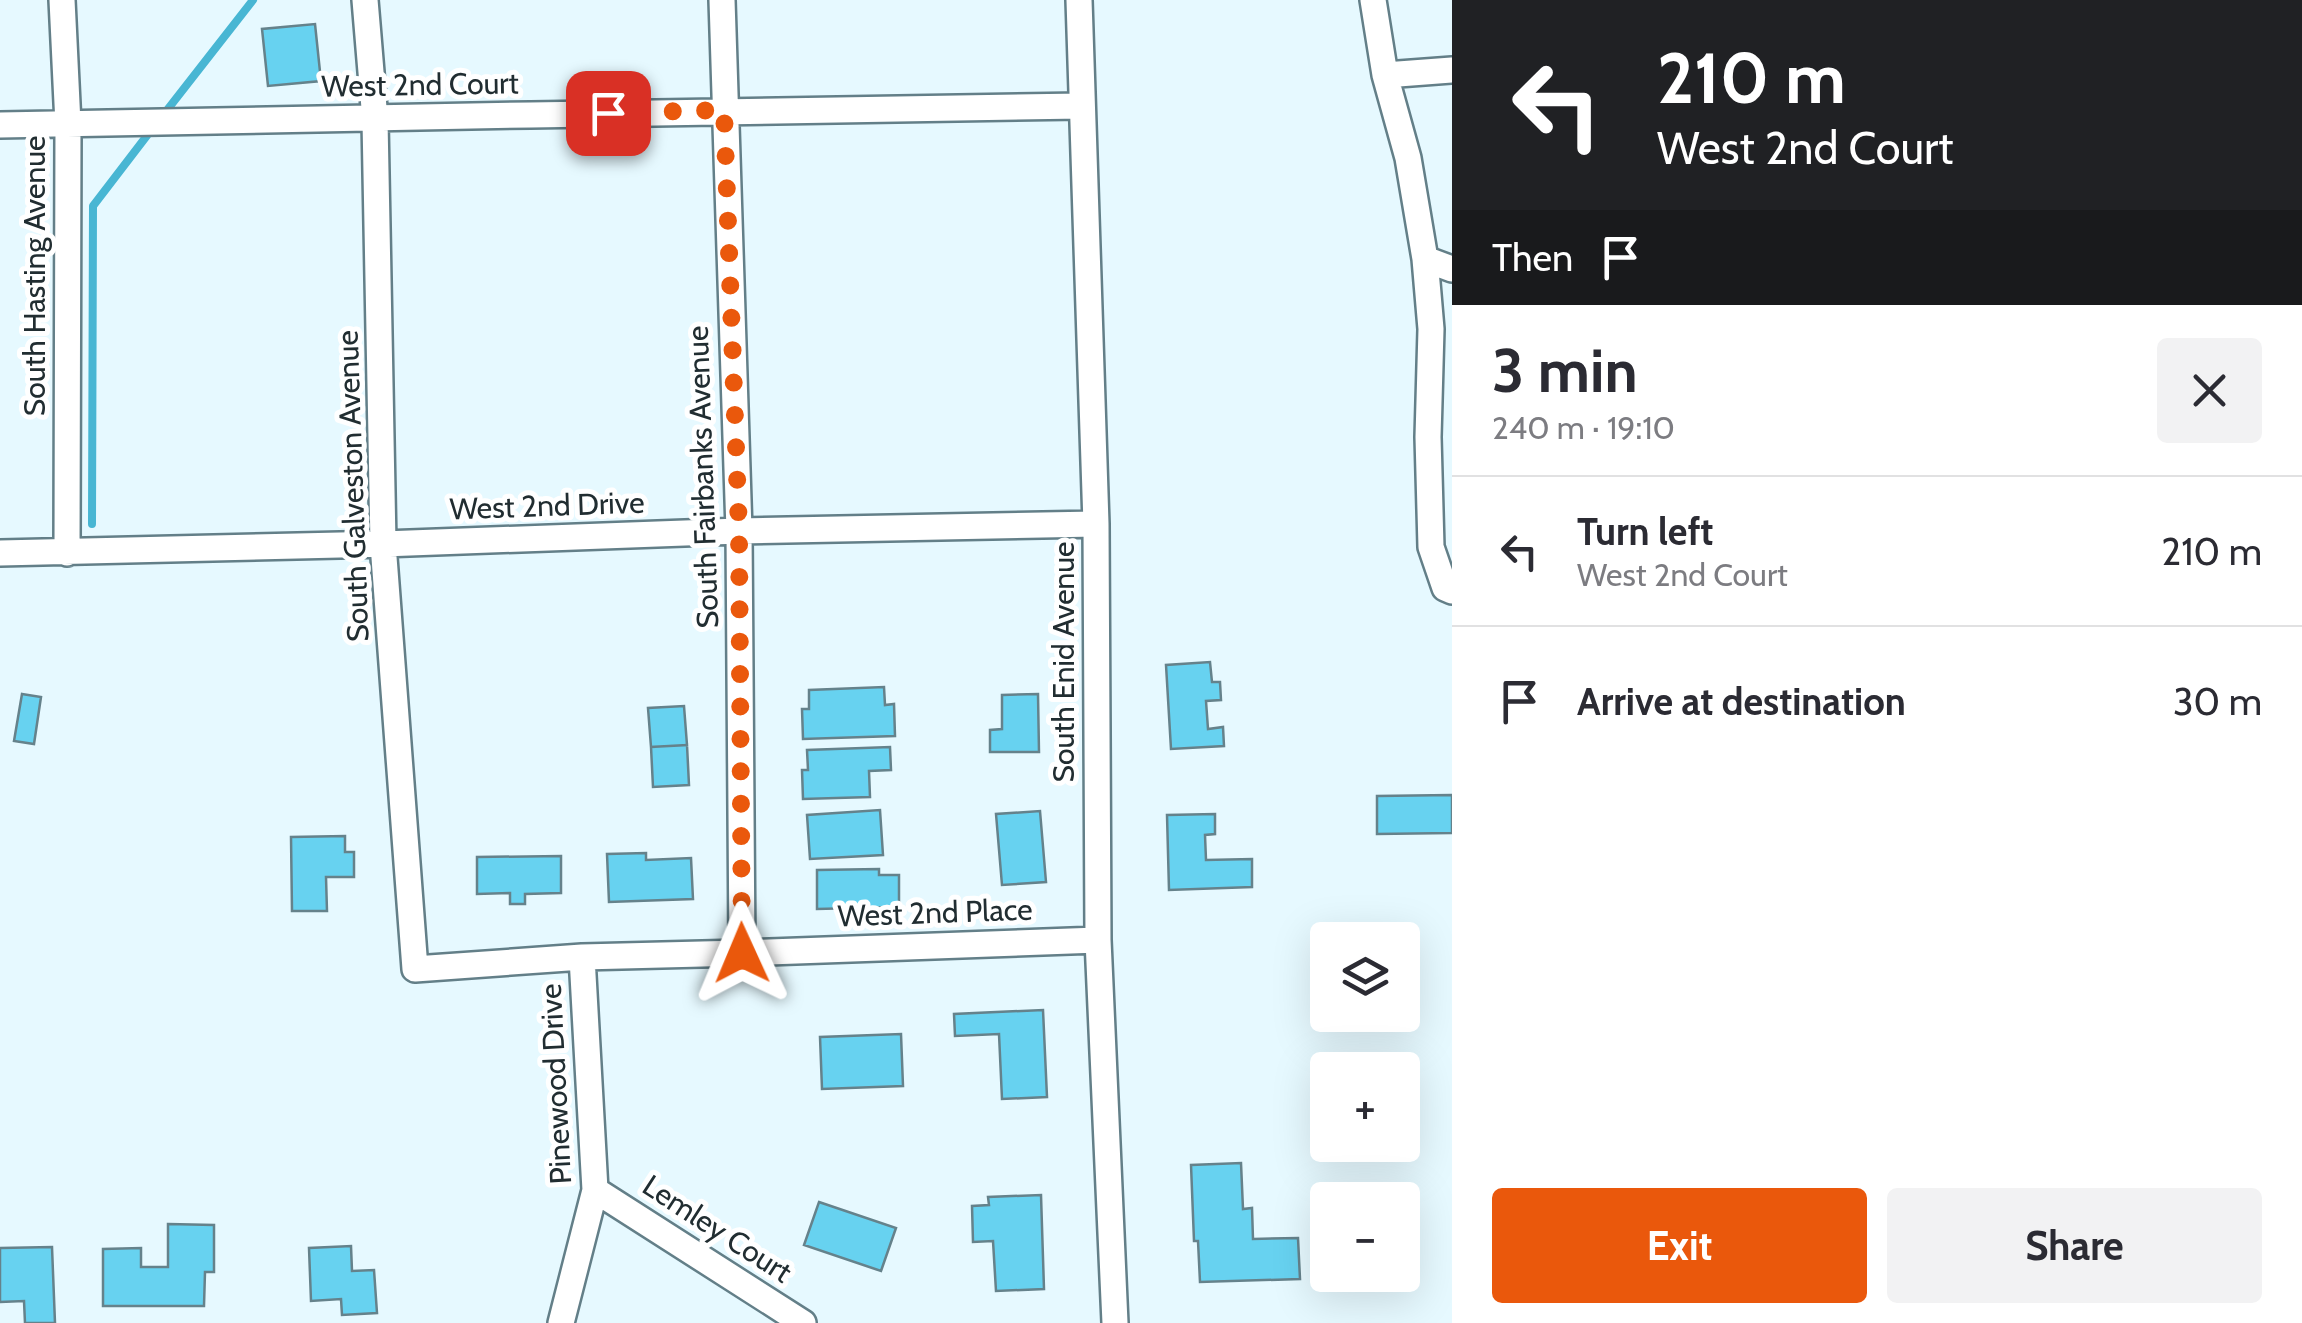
<!DOCTYPE html>
<meta charset="utf-8">
<style>
body{margin:0;font-family:Cabin,sans-serif;background:#f2f2f3;color:#2b2b33;height:100vh;display:flex;flex-direction:column;font-size:38px;white-space:nowrap}
*{box-sizing:border-box;margin:0}
p{font-size:32px;color:#7c7c81}
.icon{flex:none;width:55px;height:55px;fill:none;stroke:currentColor;stroke-width:2;stroke-linecap:round;stroke-linejoin:round}
.map{position:relative;flex:1;overflow:hidden}
.drawer{display:flex;flex-direction:column;background:#fff;width:850px}
.drawer>*{flex:none}
.top-card{background:#202124;color:#fff;overflow:hidden}
.fabs{position:absolute;left:1310px;top:922px;display:grid;gap:20px}
.fabs a{display:grid;place-items:center;width:110px;height:110px;border-radius:10px;background:#fff;box-shadow:0 10px 40px #0002;font-size:50px}
.pin{position:absolute;display:grid;place-items:center;width:85px;height:85px;color:#fff;margin:-42px;border-radius:20px;box-shadow:0 5px 15px #0006}
.me{position:absolute;width:110px;margin:-55px;rotate:359deg;stroke-linejoin:round;filter:drop-shadow(0 0 8px #0008)}
.turn{display:flex;align-items:center;gap:35px;height:210px;padding:0 40px;font-size:45px}
.turn .icon{width:130px;height:130px;stroke-width:2.5}
.turn b{display:block;font-size:70px;line-height:85px}
.then{display:flex;align-items:center;height:95px;padding:0 40px;background:#0003;gap:20px;font-size:38px}
.round{display:grid;place-items:center;flex:none;width:105px;height:105px;border-radius:10px;background:#f2f2f3}
.summary{display:flex;align-items:center;justify-content:space-between;height:170px;padding:0 40px}
h1{font-size:60px;font-weight:700;line-height:75px}
.primary-button{display:flex;gap:20px;margin-top:auto;padding:20px 40px}
.primary-button a{flex:1;height:115px;border-radius:10px;background:#ea580c;color:#fff;font-size:40px;font-weight:700;line-height:115px;text-align:center}
.primary-button a+a{background:#f2f2f3;color:#2b2b33}
ul{padding:0;list-style:none}
li{display:flex;align-items:center;gap:30px;height:150px;padding:0 40px;border-top:2px solid #e1e1e2}
li div{flex:1}
li b{display:block;font-size:38px}
li em{font-style:normal}
main{display:flex;flex:1;min-height:0}
.map>svg:first-child{display:block}
.lines{fill:none;stroke-linecap:round;stroke-linejoin:round}
.stream{stroke:#48b6d3;stroke-width:8}
.building{fill:#67d2f0;stroke:#65828b;stroke-width:2.5}
.minor-casing{stroke:#637f88;stroke-width:30}
.minor{stroke:#fff;stroke-width:25}
.route{stroke:#ea580c;stroke-width:18;stroke-dasharray:0 32.4}
.labels{text-anchor:middle;stroke-width:10;stroke-linejoin:round;paint-order:stroke}
.street-label{font-size:30px;fill:#212d31;stroke:#fff}
</style>
<main>
<div class="map">
<svg width="1452" height="1323" viewBox="0 0 1452 1323">
<rect width="100%" height="100%" fill="#e6f9ff"/>
<g class="lines">
<!-- stream -->
<path class="stream" d="M164,114L253,0
M92,524L93,206L152,129"/>
</g>
<!-- building -->
<path class="building" d="M315,24L321,81L268,86L262,29Z
M1210,662L1212,682H1220L1221,700L1206,701L1208,729L1223,727L1224,746L1171,749L1166,665Z
M884,687L885,705L894,704L895,736L803,739L802,709H809V690Z
M22,694L41,697L34,744L14,741Z
M1038,694L1039,752H990V730L1002,729V695Z
M684,706L687,745L651,747L648,708Z
M687,745L689,785L653,787L651,747Z
M890,747L891,770L869,771L870,797L803,799L802,770H808L807,750Z
M1452,795V833L1377,834V796Z
M880,810L883,855L810,859L807,815Z
M1040,811L1046,882L1002,885L996,814Z
M1215,814V834L1205,835L1206,860L1252,859V887L1169,890L1167,815Z
M345,836V852H354V877H326L327,911H292L291,837Z
M646,853V860L691,858L693,899L609,902L607,854Z
M561,856V893L525,894V904H510V893L477,894V857Z
M879,869V875H899V907L817,909V870Z
M1043,1010L1047,1097L1002,1099L999,1034L955,1036L954,1014Z
M901,1034L903,1086L822,1089L820,1037Z
M1241,1163L1243,1209L1252,1208L1253,1239L1298,1238L1300,1279L1200,1282L1198,1241H1194L1191,1165Z
M1041,1195L1044,1289L996,1291L993,1241L973,1242L972,1206L989,1205L988,1197Z
M819,1202L896,1228L881,1271L804,1245Z
M168,1224L214,1225V1272H205L204,1306H103V1249L141,1248V1267H168Z
M351,1246L352,1271L374,1270L377,1313L342,1315L341,1299L311,1301L309,1248Z
M52,1247L55,1323H25L24,1301L0,1302V1248Z"/>
<g class="lines">
<!-- minor casing -->
<g class="minor-casing">
<path id="minor" d="M62,0L68,124L67,553
M365,0L375,120L383,544L415,969L582,957L742,953L1098,940
M722,0L739,531L742,953
M1079,0L1096,524L1098,940L1115,1323
M1373,0L1385,75L1408,158L1425,259L1431,329L1428,437L1431,547L1445,588L1452,591
M1385,75L1452,70
M0,125C360,119 721,110 1081,106
M1425,259L1452,269
M0,553L383,544L739,531L1096,524
M595,1190L803,1323
M561,1323L595,1190L582,957"/>
</g>
<!-- minor -->
<use href="#minor" class="minor"/>
</g>
<g class="lines">
<!-- route -->
<path class="route" d="M608,113L724,110L739,531L742,953"/>
</g>
<g class="labels">
<!-- street labels -->
<g class="street-label">
<text transform="translate(420 85) rotate(-1)" y="10">West 2nd Court</text>
<text transform="translate(35 276) rotate(-90)" y="10">South Hasting Avenue</text>
<text transform="translate(703 477) rotate(-92)" y="10">South Fairbanks Avenue</text>
<text transform="translate(353 486) rotate(-92)" y="10">South Galveston Avenue</text>
<text transform="translate(547 506) rotate(-2)" y="10">West 2nd Drive</text>
<text transform="translate(1064 662) rotate(-90)" y="10">South Enid Avenue</text>
<text transform="translate(935 913) rotate(-2)" y="10">West 2nd Place</text>
<text transform="translate(556 1084) rotate(-93)" y="10">Pinewood Drive</text>
<text transform="translate(717 1229) rotate(33)" y="10">Lemley Court</text>
</g>
</g>
</svg>
<div class="fabs">
<a><svg class="icon" aria-label="layers" viewBox="0 0 24 24"><path d="M12 4l9 5-9 5-9-5zM3 14l9 5 9-5"/></svg></a>
<a>+</a>
<a>−</a>
</div>
<div class="pin" style="left:608px;top:113px;background:#d93025"><svg class="icon" aria-label="arrive" viewBox="0 0 24 24"><path d="M6 21V4h12l-3 4 3 4H6"/></svg></div>
<svg class="me" style="left:742px;top:953px" viewBox="-20 -20 40 40"><path d="M0-17L14 15 0 8-14 15z" fill="#ea580c" stroke="#fff" stroke-width="4"/></svg>
</div>
<section class="drawer">
<div class="top-card">
<div class="turn"><svg class="icon" aria-label="left" viewBox="0 0 24 24"><path d="M17 20v-9H6M10 6l-5 5 5 5"/></svg><div><b>210 m</b>West 2nd Court</div></div>
<div class="then">Then<svg class="icon" aria-label="arrive" viewBox="0 0 24 24"><path d="M6 21V4h12l-3 4 3 4H6"/></svg></div>
</div>
<div class="summary"><div><h1>3 min</h1><p>240 m · 19:10</p></div><a class="round"><svg class="icon" aria-label="close" viewBox="0 0 24 24"><path d="M6 6l12 12M18 6L6 18"/></svg></a></div>
<ul>
<li><svg class="icon" aria-label="left" viewBox="0 0 24 24"><path d="M17 20v-9H6M10 6l-5 5 5 5"/></svg><div><b>Turn left</b><p>West 2nd Court</p></div><em>210 m</em></li>
<li><svg class="icon" aria-label="arrive" viewBox="0 0 24 24"><path d="M6 21V4h12l-3 4 3 4H6"/></svg><div><b>Arrive at destination</b></div><em>30 m</em></li>
</ul>
<div class="primary-button"><a>Exit</a><a>Share</a></div>
</section>
</main>
